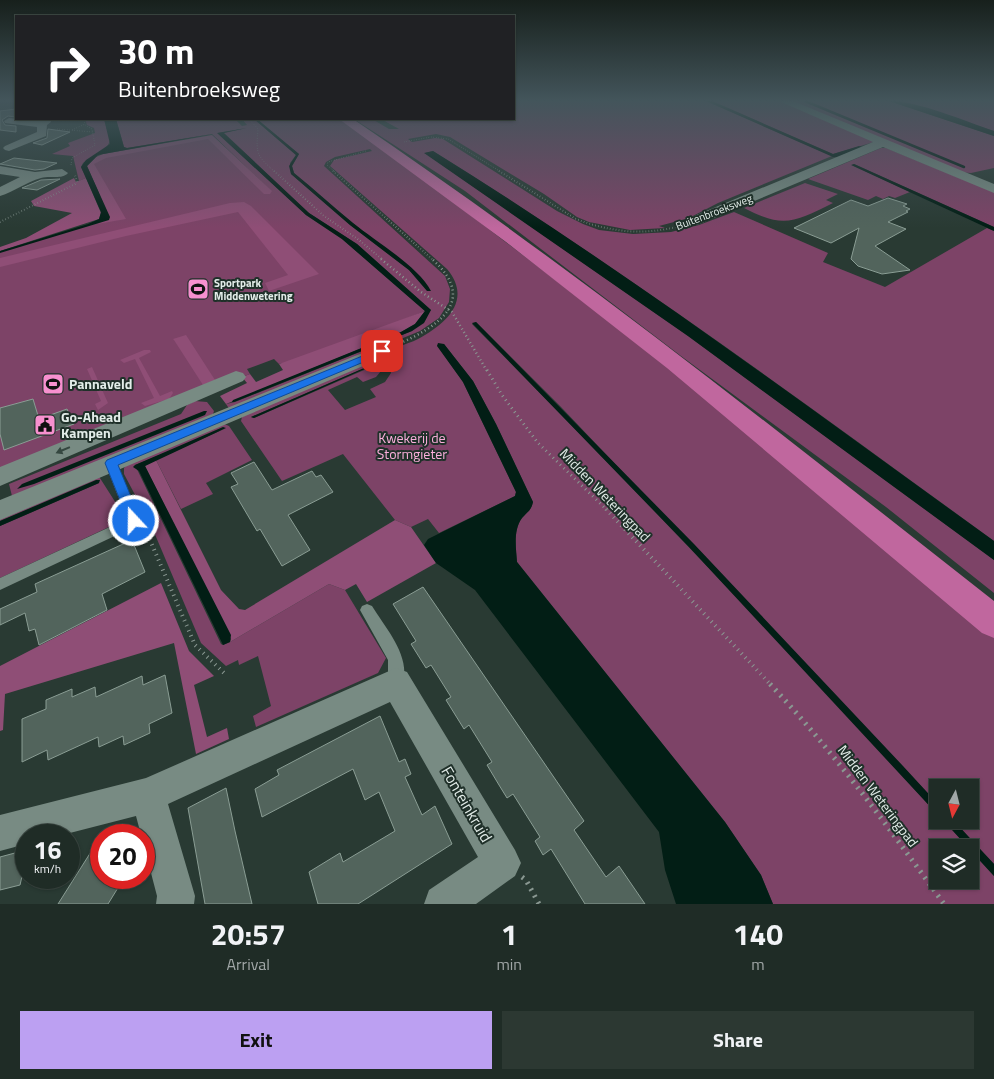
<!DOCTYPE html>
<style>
body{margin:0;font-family:"Titillium Web",sans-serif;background:#2c3832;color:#f1f3f6;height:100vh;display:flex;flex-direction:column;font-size:19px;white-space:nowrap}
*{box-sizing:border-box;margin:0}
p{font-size:16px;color:#a1a7a7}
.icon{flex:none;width:28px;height:28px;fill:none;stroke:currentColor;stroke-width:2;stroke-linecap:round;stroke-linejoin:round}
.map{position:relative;height:904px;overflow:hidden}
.drawer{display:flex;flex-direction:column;background:#1f2c26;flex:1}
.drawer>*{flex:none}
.top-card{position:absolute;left:15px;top:15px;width:500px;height:105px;border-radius:0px;box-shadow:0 1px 4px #0004,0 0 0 1px #3c4843;background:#202124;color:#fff;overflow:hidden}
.needle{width:32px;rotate:187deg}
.buttons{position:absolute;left:929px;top:779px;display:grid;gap:10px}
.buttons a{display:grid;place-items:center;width:50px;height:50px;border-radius:0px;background:#1f2c26;box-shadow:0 1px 4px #0004,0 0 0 1px #3c4843;font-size:25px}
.speed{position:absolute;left:15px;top:824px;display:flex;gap:10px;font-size:25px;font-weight:700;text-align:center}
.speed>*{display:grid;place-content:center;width:65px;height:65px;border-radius:50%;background:#1f2c26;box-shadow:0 1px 4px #0004,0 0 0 1px #3c4843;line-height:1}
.speed small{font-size:12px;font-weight:400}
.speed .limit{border:8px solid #d22;background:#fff;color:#111}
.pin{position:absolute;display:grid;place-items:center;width:42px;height:42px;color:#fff;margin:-21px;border-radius:10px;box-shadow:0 2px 8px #0006}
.me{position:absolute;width:55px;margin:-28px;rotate:339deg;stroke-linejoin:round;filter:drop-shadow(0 0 4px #0008)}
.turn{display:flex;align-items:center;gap:18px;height:105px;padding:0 20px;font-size:22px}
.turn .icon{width:65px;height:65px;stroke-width:2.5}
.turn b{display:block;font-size:35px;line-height:42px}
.eta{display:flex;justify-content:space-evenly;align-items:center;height:85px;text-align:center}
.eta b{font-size:30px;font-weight:700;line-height:35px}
.button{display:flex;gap:10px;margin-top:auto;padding:10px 20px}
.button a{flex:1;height:58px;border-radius:0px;background:#bca0f2;color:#111;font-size:20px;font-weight:700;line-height:58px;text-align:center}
.button a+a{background:#2c3832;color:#f1f3f6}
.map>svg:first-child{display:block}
.green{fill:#7d4367;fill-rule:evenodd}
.forest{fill:#8f4e76}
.water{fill:#021e15}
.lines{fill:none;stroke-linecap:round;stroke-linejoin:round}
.stream{stroke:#021e15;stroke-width:2.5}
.building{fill:#52645c;stroke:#8a9d94}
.path-far5{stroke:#8a9892;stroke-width:1;stroke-dasharray:0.5 2;stroke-linecap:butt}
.path-far4{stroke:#8a9892;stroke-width:2;stroke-dasharray:0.5 2.5;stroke-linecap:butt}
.path-far3{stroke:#8a9892;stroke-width:2.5;stroke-dasharray:1 3;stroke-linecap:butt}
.path-far2{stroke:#8a9892;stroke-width:3;stroke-dasharray:1 4;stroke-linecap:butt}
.path-far1{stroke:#8a9892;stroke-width:4;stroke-dasharray:1 4.5;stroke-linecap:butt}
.path{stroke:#8a9892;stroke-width:5;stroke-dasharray:2 5.5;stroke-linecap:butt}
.lane{fill:#788b83;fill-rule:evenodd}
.street{fill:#788b83;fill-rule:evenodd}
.highway{fill:#c0679e;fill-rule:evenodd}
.oneway{fill:#354740}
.route{fill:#1a73e8;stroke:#114b97}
.labels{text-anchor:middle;stroke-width:4;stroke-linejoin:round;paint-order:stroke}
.far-street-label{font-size:11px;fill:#e3ede9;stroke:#1f3029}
.far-poi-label{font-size:11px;font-weight:bold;fill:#e3ede9;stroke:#1f3029;text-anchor:start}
.poi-label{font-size:14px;font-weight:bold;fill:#e3ede9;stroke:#1f3029;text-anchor:start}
.park-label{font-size:14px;fill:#fbafdc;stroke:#1f3029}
.street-label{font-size:14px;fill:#e3ede9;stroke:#1f3029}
.near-street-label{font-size:16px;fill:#e3ede9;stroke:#1f3029}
</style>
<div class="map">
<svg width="994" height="904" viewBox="0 0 994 904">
<rect width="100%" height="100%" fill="#293a33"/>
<!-- green -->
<path class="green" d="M514,101H706L832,156L718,203L689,218L659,226L665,228L630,230L589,222L577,217L544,194L450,137L436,134L408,139L412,142L435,138L443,139L557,211L583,224L599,230L633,234L671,232L699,225L734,212L828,253L823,262L885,287L987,228L994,231V541C810,407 627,272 433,151L425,153L688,336L994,560V593L886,507L681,356L465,191L354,119H372L389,129H399L381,119H514Z
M712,101H780L866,137L874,142L833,154Z
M788,101H889L994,136V168L971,173L958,172Z
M902,101H994V131Z
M85,119H104L110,140C107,152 91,156 83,163L81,167L86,178L79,181L73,156L52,154L70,146L68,143L95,133L94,128L87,125Z
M116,119H235L242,126L247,125L242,119H254L296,155L290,163L291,174L350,225L409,270L429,291L412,269L354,224L294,173L292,166L299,154L257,119H342L384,149L669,367L994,629V864L953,820H970V788H938L937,803L561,407L476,322L472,324C630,484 786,647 937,814L938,820H943L968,847L938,848V880H970V850L994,876V904H773L761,875L725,822L517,562C516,547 513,530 522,518C527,512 531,511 533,502L496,424L473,381L444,344L437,345L463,382L516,492L515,496L439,533L428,519L411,527L395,520L343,454L282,481L241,421L242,417L366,360L374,363L381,371L376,377L363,382L357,377L328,390L345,410L376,397L370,389L385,382L391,373L390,366L379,356C390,348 406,345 418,339C446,324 473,300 447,269L330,166L334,160L372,151L370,149L335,157L326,162L324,166L445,276L450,289L449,302L439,318L420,331L230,410L226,404L235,402L412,331L431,310L357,244L309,213L223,133L246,128L218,133L306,215L342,239L425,311L286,367L282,363L279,364L274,359L247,369L250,374L0,470V252L106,219L91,163L110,155L211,137L271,191L212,134L127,148L124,147ZM369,366L371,367L254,418L251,417Z
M881,148H886L994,192V227L854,164L852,165L910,192L895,198L889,196L883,199L876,196L868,200L808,179Z
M805,183L838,194L826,200L833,203C794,222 784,229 744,208Z
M195,401L207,402L214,411L213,414L13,500L9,484L181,414L187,405Z
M222,423L229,426L252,460L206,483L213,494L181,509L156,460L226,428L135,465L221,644L223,645L230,642L329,584L345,590L386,658L378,673L256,727L253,716L271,706L258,656L239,665L238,660L226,666L201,643L151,525L124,474V468L130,461Z
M98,475L121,511L118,519L109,527L0,578V526L99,483V480L0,521V513Z"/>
<!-- forest -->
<path class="forest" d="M212,135L272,191L270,194H264L208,139L106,158L94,164L126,219L97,224L110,218L87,166L96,157L103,154Z
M74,178L76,182L86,178L101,213L99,219L0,251V247L26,238L72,213L34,206L31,201Z
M244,202L251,206L319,274L269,291L265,283L288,275L238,212L126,236L0,267V258L230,203Z
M425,311L415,324L401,332L226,404L220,396L247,383L242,377L250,374L256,382L283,370L279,364Z
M186,335L215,380L203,385L174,340L173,339Z
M144,350H150L151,352L139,358L160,396L172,391L173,393L169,399L145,406L141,403L154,398L135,359L124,363L120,360Z
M92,367L108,403L98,410L95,404L101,401L87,369Z
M156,460L221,590L239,609L245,610L395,520L411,527L436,563L367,602L356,584L345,590L329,584L230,642L231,639L145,466Z
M161,583L189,651L214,676L194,685L207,737L227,728L229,739L196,754L174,643L5,694L3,730L0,731V666Z"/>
<!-- water -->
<path class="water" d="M706,101H712L833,154L859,146L863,147L838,157H833Z
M889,101C919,101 964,121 994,131V136Z
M104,119H116L124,147L127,148L213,134L98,155L87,166L110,217L109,220L0,253V251L88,224L99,219L101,212L81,167L86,160L110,144Z
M254,119H257L299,154L292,166L294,173C314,189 333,207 353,223C375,241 418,266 431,291H427L409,270L350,225L291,174L289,166L296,155Z
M247,128L224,133L309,213L357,244L431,310L424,323L412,331L234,402H232L233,400L401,332L415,324L425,311L342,239L306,215L217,133Z
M433,151C627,271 809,408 994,541V560L688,336L424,153Z
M854,164L994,227V231L851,165Z
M476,322L694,544L903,766L937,803V814L689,547L472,323Z
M438,343L444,344L473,381L496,424L533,502C531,511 527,512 522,518C513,530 516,548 517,562L725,822L761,875L773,904H676L665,870L659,832L475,590L436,563L424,545L428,539L515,496L516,492L463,382L437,346Z
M369,366H371L254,418L251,417Z
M204,411H207L205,415L34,484L17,489L22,484Z
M223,427L226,428L145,466L231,635L230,642L223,645L139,471L133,467L135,465Z
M96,480H100L99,483L0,526V521Z
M943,820H953L994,864V876Z"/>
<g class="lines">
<!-- stream -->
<path class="stream" d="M805,101L964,167"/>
</g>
<!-- building -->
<path class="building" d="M16,109V117L8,116L2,120L5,125L16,126V132L0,130V111Z
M48,129L70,132L42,145L33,143L47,138Z
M14,158L57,163L44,169L35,170L0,164Z
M60,179L37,190L22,188L41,180Z
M888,198L907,204L903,206L910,209L906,211L908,212L888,222L906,229L875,246L910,270L882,274L858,266L851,259L859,228L831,243L794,228L851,200L868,206Z
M33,399L39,419L67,409L74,424L4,450L0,434V408Z
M254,462L272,490L312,471L316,477L321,475L333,492L288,515L310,550L282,566L260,529L257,531L231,487L238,484L231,473Z
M132,540L145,572L102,594L107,610L39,645L35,629L29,631L25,613L0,625V609L37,592L35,584Z
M423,587L584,821L574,830L606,877L619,866L645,904H585L551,849L543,855L535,841L540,837L513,794L507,798L499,785L487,765L492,762L469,725L464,729L446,700L451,697L431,665L426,668L411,644L416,641L393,604Z
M165,675L172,713L149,724L150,733L124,745L123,736L99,747L98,737L48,760L47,750L22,762V719L46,709V700L72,689V697L95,687L96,697L142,676L143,685Z
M380,716L399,762L405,759L411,774L405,777L422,815L435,806L452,844L358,904H318L309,872L340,853L343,862L395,831L379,792L365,800L353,769L262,817L255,789L279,775L277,770Z
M226,788L235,831L252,904H205L188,808Z
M101,836V878H124L108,904H58Z
M26,850V859L20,885L0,890V857Z"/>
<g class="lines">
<!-- path-far5 -->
<path class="path-far5" d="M249,119L258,129C256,154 256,155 275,172
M57,129L93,132
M72,130L85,124
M404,142L431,137L448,139L501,172
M71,165L72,158L95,145L92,129L85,125L84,119
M335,172L327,165L328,162L366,151"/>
<!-- path-far4 -->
<path class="path-far4" d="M274,171L324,216L359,240L383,260
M333,171L433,260
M499,171L576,219C610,232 644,236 680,226
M0,222L75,184L77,182L75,175"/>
<!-- path-far3 -->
<path class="path-far3" d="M381,259L421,292L452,312L487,371
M396,345C438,327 479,301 432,259"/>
<!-- path-far2 -->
<path class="path-far2" d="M487,370L502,395L538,443L607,510"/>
<!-- path-far1 -->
<path class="path-far1" d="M606,509L771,685
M144,530L147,533L195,645L224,673"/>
<!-- path -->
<path class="path" d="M770,684C834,752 889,828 944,904
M522,877L526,880L539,904"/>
<!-- lane -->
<path class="lane" d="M111,459L117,463L140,521L138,525L0,590V578L127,519L105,463Z
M367,604L372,606C386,629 414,659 401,688L396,691L391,688L388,683V660L360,610L362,606Z"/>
<!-- street -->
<path class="street" d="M779,101H793L994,184V193L883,147L697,225H687L685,222L687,219L873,142Z
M9,118L40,121V119H50L51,122L47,125L46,136L9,151L5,150L3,148L5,146L37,132V127L5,123L4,121Z
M0,166L35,172L62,169L68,173C62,180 50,175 41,178C26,182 14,192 0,196V187L20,177L0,174Z
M382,345L389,347L391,351L389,355L0,520V500Z
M236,371L243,373L246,377L243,381L0,486V467Z
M396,668L407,672L515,850L521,863L515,876L476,904H424L429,890L478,857L390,702L168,804L195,896L194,904H156L157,896L144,846V835H141L136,816L62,835H26V844L0,851V815L146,778Z"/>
<!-- highway -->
<path class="highway" d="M339,119H353C575,269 784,436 994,601V638L982,633L667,368L506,242Z"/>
</g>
<!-- one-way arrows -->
<defs><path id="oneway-solid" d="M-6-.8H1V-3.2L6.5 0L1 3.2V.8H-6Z" transform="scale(1.25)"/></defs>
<use class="oneway" href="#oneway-solid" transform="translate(63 450) rotate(157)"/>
<!-- sky -->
<linearGradient id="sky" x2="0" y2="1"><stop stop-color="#17201c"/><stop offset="0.44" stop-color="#43555b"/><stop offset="1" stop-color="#43555b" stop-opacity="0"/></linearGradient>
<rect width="994" height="228" fill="url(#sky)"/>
<!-- route -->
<path class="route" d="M382,348L385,349V353L118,465L141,521L139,525H130L105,463L107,460Z"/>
<!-- icons -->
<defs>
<g id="stadium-square" transform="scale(1.125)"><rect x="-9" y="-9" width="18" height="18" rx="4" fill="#f790cf" stroke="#1f3029"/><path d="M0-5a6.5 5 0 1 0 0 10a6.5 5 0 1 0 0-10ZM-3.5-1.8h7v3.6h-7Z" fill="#111"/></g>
<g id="civic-square" transform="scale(1.125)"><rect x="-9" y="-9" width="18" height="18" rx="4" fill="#f790cf" stroke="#1f3029"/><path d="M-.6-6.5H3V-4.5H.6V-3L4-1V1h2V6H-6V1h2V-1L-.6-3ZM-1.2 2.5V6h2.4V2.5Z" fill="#111"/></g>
</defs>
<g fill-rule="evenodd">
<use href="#stadium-square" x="198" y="289"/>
<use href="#stadium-square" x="53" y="384"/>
<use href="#civic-square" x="45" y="425"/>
</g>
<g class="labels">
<!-- far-street labels -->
<g class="far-street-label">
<text transform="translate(714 212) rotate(-21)" y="4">Buitenbroeksweg</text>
</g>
<!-- far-poi labels -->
<g class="far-poi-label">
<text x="214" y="287">Sportpark<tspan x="214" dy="13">Middenwetering</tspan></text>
</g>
<!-- poi labels -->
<g class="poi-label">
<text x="69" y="389">Pannaveld</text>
<text x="61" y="422">Go-Ahead<tspan x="61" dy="16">Kampen</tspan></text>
</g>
<!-- park labels -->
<g class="park-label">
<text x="412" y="443">Kwekerij de<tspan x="412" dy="16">Stormgieter</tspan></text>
</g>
<!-- street labels -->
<g class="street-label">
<text transform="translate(605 495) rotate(46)" y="5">Midden Weteringpad</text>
<text transform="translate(878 796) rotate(53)" y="5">Midden Weteringpad</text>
</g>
<!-- near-street labels -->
<g class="near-street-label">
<text transform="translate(467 804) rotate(60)" y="6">Fonteinkruid</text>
</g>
</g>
</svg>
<div class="buttons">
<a><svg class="needle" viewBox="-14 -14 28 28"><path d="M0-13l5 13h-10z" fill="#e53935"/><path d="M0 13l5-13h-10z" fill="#a1a7a7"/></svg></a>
<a><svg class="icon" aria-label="layers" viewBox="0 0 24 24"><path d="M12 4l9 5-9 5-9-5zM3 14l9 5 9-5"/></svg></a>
</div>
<div class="speed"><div>16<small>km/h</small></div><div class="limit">20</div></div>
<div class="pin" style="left:382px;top:351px;background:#d93025"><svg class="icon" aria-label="arrive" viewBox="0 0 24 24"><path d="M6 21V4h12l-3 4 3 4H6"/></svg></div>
<svg class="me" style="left:134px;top:521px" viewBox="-20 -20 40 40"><circle r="17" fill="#1a73e8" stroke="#fff" stroke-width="3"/><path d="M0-11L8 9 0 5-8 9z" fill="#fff"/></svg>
<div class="top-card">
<div class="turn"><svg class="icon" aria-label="right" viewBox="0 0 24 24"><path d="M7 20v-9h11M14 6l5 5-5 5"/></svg><div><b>30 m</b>Buitenbroeksweg</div></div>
</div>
</div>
<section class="drawer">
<div class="eta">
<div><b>20:57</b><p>Arrival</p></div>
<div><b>1</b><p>min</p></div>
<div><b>140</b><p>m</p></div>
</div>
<div class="button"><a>Exit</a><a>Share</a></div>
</section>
